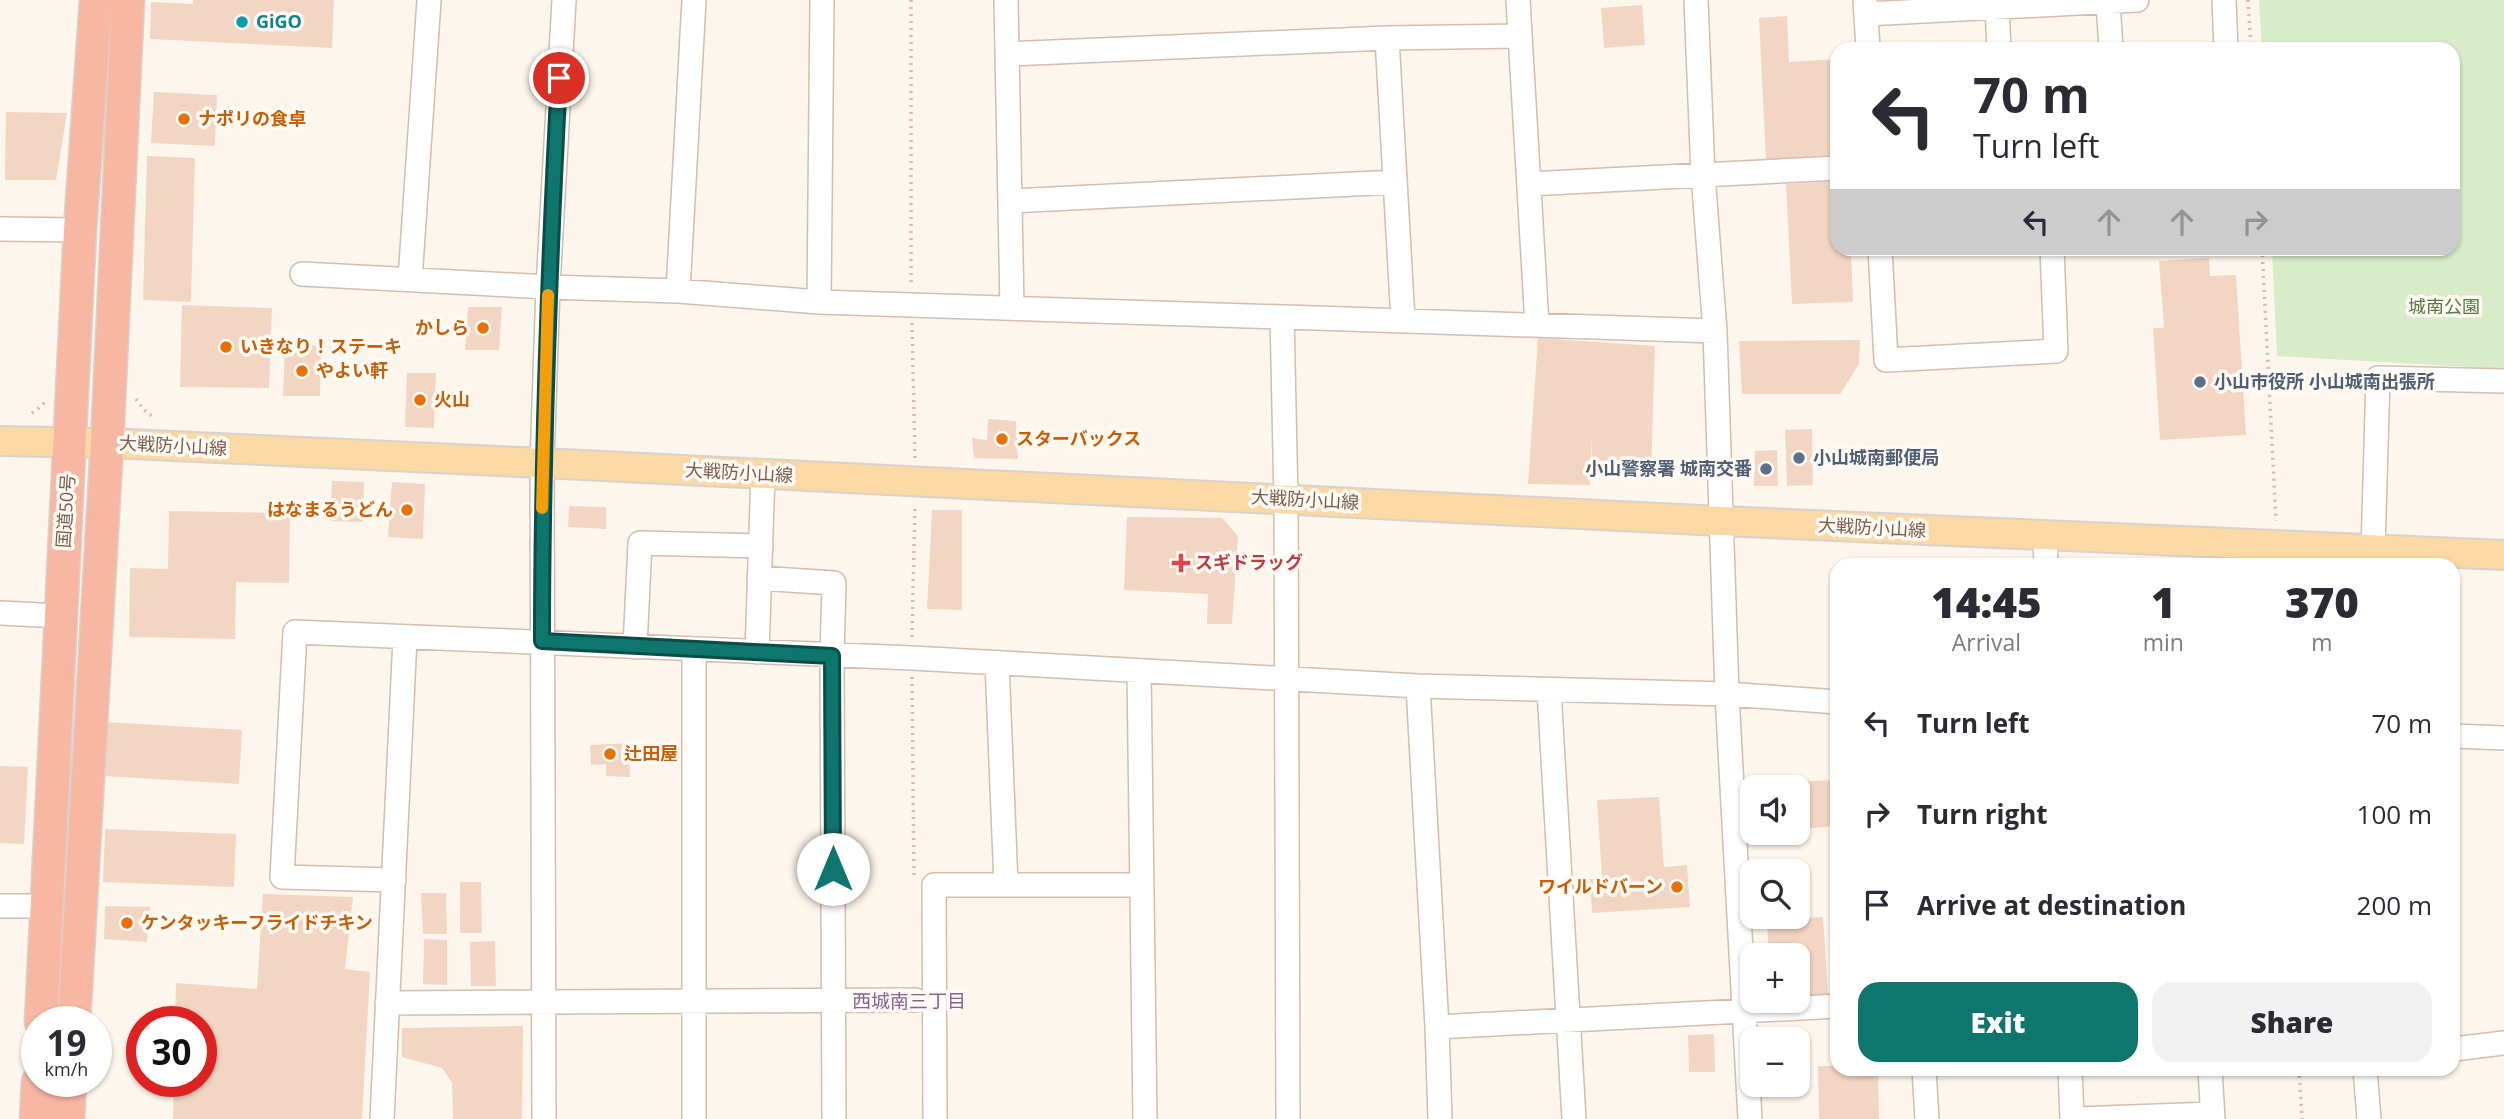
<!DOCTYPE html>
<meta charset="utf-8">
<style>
body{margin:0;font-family:"Open Sans","Noto Sans JP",sans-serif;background:#f2f2f3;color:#2b2b33;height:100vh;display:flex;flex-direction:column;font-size:26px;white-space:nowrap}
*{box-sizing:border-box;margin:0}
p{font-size:23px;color:#7c7c81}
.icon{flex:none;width:38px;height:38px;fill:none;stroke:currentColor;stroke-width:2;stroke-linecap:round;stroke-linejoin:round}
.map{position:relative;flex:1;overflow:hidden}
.sheet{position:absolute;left:1830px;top:558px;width:630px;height:518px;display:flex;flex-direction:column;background:#fff;border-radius:21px;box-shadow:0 2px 5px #0004}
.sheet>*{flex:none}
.top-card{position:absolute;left:1830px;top:42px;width:630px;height:214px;border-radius:21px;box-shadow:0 2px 5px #0004;background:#fff;color:#2b2b33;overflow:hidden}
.tools{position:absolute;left:1740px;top:775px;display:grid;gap:14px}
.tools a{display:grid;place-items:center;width:70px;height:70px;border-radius:14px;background:#fff;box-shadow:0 2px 5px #0004;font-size:35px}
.speed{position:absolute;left:21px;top:1006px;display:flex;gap:14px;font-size:35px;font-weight:700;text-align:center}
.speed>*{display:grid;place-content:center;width:91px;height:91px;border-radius:50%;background:#fff;box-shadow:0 2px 5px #0004;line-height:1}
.speed small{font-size:18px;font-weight:400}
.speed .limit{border:10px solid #d22;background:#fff;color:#111}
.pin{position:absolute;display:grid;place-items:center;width:60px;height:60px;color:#fff;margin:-30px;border:4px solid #fff;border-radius:50%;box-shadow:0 2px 7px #0007}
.me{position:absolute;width:77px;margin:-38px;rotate:0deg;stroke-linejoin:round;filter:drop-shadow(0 0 5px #0008)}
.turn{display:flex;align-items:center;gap:24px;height:147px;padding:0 28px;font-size:32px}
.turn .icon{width:91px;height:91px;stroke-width:2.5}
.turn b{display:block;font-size:49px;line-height:60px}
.lanes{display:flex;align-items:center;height:66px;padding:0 28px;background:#0003;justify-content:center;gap:35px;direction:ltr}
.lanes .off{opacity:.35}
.eta{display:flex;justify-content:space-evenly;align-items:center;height:119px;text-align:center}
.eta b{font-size:42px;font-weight:800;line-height:49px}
.button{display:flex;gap:14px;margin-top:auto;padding:14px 28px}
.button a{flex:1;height:80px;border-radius:21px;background:#0f766e;color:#fff;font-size:28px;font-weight:800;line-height:80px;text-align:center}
.button a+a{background:#f2f2f3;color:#2b2b33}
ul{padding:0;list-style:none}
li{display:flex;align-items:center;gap:21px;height:91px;padding:0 28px}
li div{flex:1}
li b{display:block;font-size:26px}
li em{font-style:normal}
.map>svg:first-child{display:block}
.green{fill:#d8ecc9}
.building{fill:#f3d5c3}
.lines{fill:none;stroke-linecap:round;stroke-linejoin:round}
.minor-casing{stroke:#d1beb0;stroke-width:26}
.major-casing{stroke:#dad1cd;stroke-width:32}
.highway-casing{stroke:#dad1cd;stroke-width:35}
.path{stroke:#d9b8a5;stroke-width:3.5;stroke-dasharray:2 5;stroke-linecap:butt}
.minor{stroke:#fff;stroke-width:23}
.major{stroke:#fbd9a5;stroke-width:28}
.highway{stroke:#f7b7a3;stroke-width:32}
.route-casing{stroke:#0a4d48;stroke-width:18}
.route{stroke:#0f766e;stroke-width:12}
.slow{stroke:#f59e0b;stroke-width:12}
.culture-dot{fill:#0f9aa8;stroke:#fffaf3;stroke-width:2.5}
.food-dot{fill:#e8710a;stroke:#fffaf3;stroke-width:2.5}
.service-dot{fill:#5c6f8a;stroke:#fffaf3;stroke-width:2.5}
.health-dot{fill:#e0444e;stroke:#fffaf3;stroke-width:2.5}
.labels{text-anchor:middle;stroke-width:7;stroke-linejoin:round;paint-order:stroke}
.culture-label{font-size:18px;font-weight:bold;fill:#0d838f;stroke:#fffaf3;text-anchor:start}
.food-label{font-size:18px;font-weight:bold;fill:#c56008;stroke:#fffaf3;text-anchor:start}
.park-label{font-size:18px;fill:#537a41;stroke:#fffaf3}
.service-label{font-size:18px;font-weight:bold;fill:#4e5e75;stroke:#fffaf3;text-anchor:start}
.street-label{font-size:18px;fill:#7a5c4d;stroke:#fffaf3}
.health-label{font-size:18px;font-weight:bold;fill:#be3a42;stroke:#fffaf3;text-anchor:start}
.neighbourhood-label{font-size:19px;fill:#846695;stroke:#fffaf3}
</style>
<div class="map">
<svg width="2504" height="1119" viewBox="0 0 2504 1119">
<rect width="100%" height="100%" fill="#fdf6ec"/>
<!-- green -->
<path class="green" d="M2259,0H2504V369L2277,356L2272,249L2454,248V49H2262Z"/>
<!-- building -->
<path class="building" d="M193,0H334L332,48L150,39L151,2L193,4Z
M1642,5L1645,45L1604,48L1601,8Z
M1787,16L1789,62L1838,59V157L1766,161L1759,18Z
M154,92L217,95L215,146L151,143Z
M6,112L67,113L56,180H5Z
M147,156L195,158L191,302L143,300Z
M1838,181V248H1851L1853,302L1792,304L1786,184Z
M2209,258L2210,276L2236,275L2246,435L2160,440L2153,328H2164L2159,261Z
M182,305L272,308L269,388L180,387Z
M468,307H502L499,350H465Z
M1538,338L1655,346L1651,472L1592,470V437L1590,485L1528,484Z
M1860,340L1859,364L1840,394H1742L1739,341Z
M285,345L321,346L320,396H283Z
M407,373H436L434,428L405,427Z
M988,419L1016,421L1018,459L974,458L972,438L987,440Z
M1812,429L1813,485L1787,486L1785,430Z
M1777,450L1778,486H1754L1755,451Z
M332,481L364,482L363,522L330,521Z
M392,482L425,484L423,539L388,537Z
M569,506L606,507V529L568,527Z
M932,510H962V610L927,609Z
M169,511L290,513L289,583L236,582L235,639L129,637L130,568L168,569Z
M1127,517L1222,518L1238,536L1232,624H1207L1208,594L1124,590Z
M106,722L242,730L239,784L103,776Z
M629,743L630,777L606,776V764L591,765L590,745Z
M0,766L28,767L24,844L0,843Z
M1838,780V826L1797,829V788H1760V783Z
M1659,797L1664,867L1687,865L1690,907L1592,913L1590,879L1602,878L1597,800Z
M105,829L236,834L234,887L103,882Z
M460,882H481L482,933H460Z
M421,893H446L447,934H423Z
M263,894L353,897L345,969L370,972L362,1119H173L174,1082H201V1022H175L176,983L257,989Z
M105,906L150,907L147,942L104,939Z
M1823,917L1828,995L1797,997V956H1769L1767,920Z
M424,939L447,940V985L423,984Z
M495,941L496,986H471L470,942Z
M523,1026L522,1119H453L452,1083L442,1068L402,1057V1028Z
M1838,1033V1064H1833L1831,1034Z
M1714,1034L1715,1072H1689L1688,1035Z
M1818,1066H1838V1069H1878L1879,1119H1819Z"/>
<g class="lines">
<!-- minor casing -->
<g class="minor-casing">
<path id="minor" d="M1006,0L1012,308
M1518,0L1537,325
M1696,0L1703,175L1715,331L1727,694L1750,1119
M1865,0L1868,49
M2224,0L2226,49
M2108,2L2111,49
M1997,7L1999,49
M1866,14L2137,0
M1387,38L1403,321
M1007,54L1387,38L1519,36
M1529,184L1838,168
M1010,201L1395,182
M0,229L80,230
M1880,248L1886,360L2056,351L2052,248
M302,274L548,287L678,291L819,302L911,305L1715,331
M410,280L429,0
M678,291L694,0
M819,302L822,0
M1282,317L1286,499L1288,1119
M2045,536L2046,565
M2373,549L2378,378L2504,381
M759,578L834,583L832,656L834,1119
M0,613L60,616
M635,647L640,543L761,546
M694,650V1119
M757,652L763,474
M997,663L1006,885
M1139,671L1145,1119
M1418,686L1437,1027L1440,1119
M1549,690L1574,1119
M2454,736L2504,738
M394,880L282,877L295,632L912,658L1418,686L1727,694L1838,702
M0,906H47
M387,1003L915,1000
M1437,1027L1838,1006
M2454,1049L2504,1043
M1924,1069L1927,1119
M2070,1069L2072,1119
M2210,1069L2213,1119
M2365,1069L2369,1119
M382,1119L405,638
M544,1119L542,463L548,287L564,0
M935,1119L934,885H1140
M2076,1119L2212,1114"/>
</g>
<!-- major casing -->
<g class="major-casing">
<path id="major" d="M0,441L107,443L542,463L1720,521L2504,555"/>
</g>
<!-- highway casing -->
<g class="highway-casing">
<path id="highway" d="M41,1022L80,230L96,0
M74,1022L107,443L128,0
M36,1119L38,1082
M68,1119L70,1082"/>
</g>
<!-- path -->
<path class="path" d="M911,0V284
M2248,0L2251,49
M2262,248L2276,521
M912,323L915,459
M136,399L144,410L153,417
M32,413L42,406L46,400
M912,637L915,505
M912,677L914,879
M2299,1069L2302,1119"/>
<!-- minor -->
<use href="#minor" class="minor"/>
<!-- major -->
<use href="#major" class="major"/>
<!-- highway -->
<use href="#highway" class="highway"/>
</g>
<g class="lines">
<!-- route casing -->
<g class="route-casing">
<path id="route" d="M559,78C549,266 542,453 542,641L832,656L833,869"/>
</g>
<!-- route -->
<use href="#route" class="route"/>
<!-- slow -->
<path class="slow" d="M542,508L548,295"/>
</g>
<!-- markers -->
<circle class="culture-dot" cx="242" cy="22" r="7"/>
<g class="food-dot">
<circle cx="184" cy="119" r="7"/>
<circle cx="483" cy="328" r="7"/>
<circle cx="226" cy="347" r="7"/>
<circle cx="302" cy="371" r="7"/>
<circle cx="420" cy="400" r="7"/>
<circle cx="1002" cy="439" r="7"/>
<circle cx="407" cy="510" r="7"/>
<circle cx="610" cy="754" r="7"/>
<circle cx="1677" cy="887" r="7"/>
<circle cx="127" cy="923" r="7"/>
</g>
<g class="service-dot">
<circle cx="2200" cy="382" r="7"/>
<circle cx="1799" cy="458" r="7"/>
<circle cx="1766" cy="469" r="7"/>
</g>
<path class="health-dot" d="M1177.5 552.5h7v7h7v7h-7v7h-7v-7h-7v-7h7z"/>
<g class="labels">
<!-- culture labels -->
<g class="culture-label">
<text x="256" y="28">GiGO</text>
</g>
<!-- food labels -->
<g class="food-label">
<text x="198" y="125">ナポリの食卓</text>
<text x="469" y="334" text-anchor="end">かしら</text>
<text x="240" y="353">いきなり！ステーキ</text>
<text x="316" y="377">やよい軒</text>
<text x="434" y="406">火山</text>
<text x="1016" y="445">スターバックス</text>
<text x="393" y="516" text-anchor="end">はなまるうどん</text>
<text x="624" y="760">辻田屋</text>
<text x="1663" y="893" text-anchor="end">ワイルドバーン</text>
<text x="141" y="929">ケンタッキーフライドチキン</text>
</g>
<!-- park labels -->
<g class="park-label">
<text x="2444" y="313">城南公園</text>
</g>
<!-- service labels -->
<g class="service-label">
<text x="2214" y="388">小山市役所 小山城南出張所</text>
<text x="1813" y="464">小山城南郵便局</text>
<text x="1752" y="475" text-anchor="end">小山警察署 城南交番</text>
</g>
<!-- street labels -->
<g class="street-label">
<text transform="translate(173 446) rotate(3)" y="6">大戦防小山線</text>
<text transform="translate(739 473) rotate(3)" y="6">大戦防小山線</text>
<text transform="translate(1305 500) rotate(3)" y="6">大戦防小山線</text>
<text transform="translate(66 511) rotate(-86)" y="6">国道50号</text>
<text transform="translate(1872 528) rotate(3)" y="6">大戦防小山線</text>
</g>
<!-- health labels -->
<g class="health-label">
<text x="1195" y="569">スギドラッグ</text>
</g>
<!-- neighbourhood labels -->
<g class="neighbourhood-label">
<text x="909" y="1008">西城南三丁目</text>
</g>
</g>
</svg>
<div class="tools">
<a><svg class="icon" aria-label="sound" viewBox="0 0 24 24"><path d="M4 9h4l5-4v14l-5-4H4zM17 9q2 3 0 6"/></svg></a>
<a><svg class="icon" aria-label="search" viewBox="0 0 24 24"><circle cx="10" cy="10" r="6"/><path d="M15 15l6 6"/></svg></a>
<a>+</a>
<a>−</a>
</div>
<div class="speed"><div>19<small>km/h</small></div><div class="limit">30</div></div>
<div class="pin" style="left:559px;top:78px;background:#d93025"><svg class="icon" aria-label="arrive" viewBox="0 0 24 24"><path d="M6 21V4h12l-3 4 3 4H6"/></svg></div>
<svg class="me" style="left:833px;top:869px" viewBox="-20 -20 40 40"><circle r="19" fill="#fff"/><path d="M0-13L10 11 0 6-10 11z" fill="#0f766e"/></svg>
<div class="top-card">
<div class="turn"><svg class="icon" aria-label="left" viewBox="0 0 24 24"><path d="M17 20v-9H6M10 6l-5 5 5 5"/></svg><div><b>70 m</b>Turn left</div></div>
<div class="lanes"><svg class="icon" aria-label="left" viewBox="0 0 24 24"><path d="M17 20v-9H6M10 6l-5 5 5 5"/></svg><svg class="icon off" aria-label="ahead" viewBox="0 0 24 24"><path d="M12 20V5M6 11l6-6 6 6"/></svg><svg class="icon off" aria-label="ahead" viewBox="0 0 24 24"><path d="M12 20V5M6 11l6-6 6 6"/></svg><svg class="icon off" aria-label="right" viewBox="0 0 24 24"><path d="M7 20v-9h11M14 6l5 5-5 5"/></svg></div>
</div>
<section class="sheet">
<div class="eta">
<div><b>14:45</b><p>Arrival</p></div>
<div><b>1</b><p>min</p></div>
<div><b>370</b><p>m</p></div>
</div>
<ul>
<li><svg class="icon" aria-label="left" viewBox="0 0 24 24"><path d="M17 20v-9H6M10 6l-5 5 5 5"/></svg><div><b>Turn left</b></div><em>70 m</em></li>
<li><svg class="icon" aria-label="right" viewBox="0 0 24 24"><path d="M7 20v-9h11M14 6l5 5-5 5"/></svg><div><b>Turn right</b></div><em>100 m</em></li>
<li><svg class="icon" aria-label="arrive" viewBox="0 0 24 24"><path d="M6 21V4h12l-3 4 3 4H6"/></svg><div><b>Arrive at destination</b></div><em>200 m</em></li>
</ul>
<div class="button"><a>Exit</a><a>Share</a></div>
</section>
</div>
